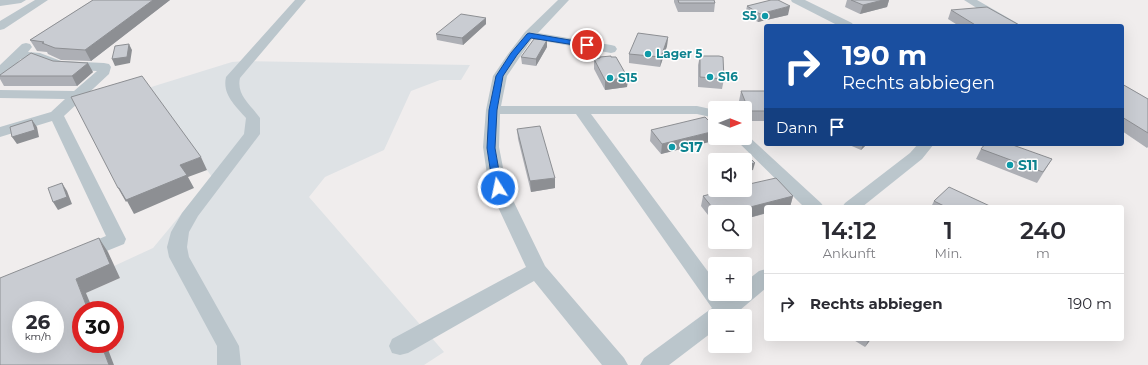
<!DOCTYPE html>
<html lang="de">
<meta charset="utf-8">
<style>
body{margin:0;font-family:Montserrat,sans-serif;background:#f7f7f7;color:#2b2b33;height:100vh;display:flex;flex-direction:column;font-size:15px;white-space:nowrap}
*{box-sizing:border-box;margin:0}
p{font-size:13px;color:#7c7c81}
.icon{flex:none;width:22px;height:22px;fill:none;stroke:currentColor;stroke-width:2;stroke-linecap:round;stroke-linejoin:round}
.map{position:relative;flex:1;overflow:hidden}
.sheet{position:absolute;left:764px;top:205px;width:360px;height:136px;display:flex;flex-direction:column;background:#fff;border-radius:4px;box-shadow:0 4px 16px #0002}
.sheet>*{flex:none}
.guide{position:absolute;left:764px;top:24px;width:360px;height:122px;border-radius:4px;box-shadow:0 4px 16px #0002;background:#1a4fa0;color:#fff;overflow:hidden}
.needle{width:26px;rotate:90deg}
.fabs{position:absolute;left:708px;top:101px;display:grid;gap:8px}
.fabs a{display:grid;place-items:center;width:44px;height:44px;border-radius:4px;background:#fff;box-shadow:0 4px 16px #0002;font-size:20px}
.speed{position:absolute;left:12px;top:301px;display:flex;gap:8px;font-size:20px;font-weight:700;text-align:center}
.speed>*{display:grid;place-content:center;width:52px;height:52px;border-radius:50%;background:#fff;box-shadow:0 4px 16px #0002;line-height:1}
.speed small{font-size:10px;font-weight:400}
.speed .limit{border:6px solid #d22;background:#fff;color:#111}
.pin{position:absolute;display:grid;place-items:center;width:34px;height:34px;color:#fff;margin:-17px;border:2px solid #fff;border-radius:50%;box-shadow:0 1px 4px #0007}
.me{position:absolute;width:44px;margin:-22px;rotate:350deg;stroke-linejoin:round;filter:drop-shadow(0 0 3px #0008)}
.turn{display:flex;align-items:center;gap:14px;height:84px;padding:0 12px;font-size:18px}
.turn .icon{width:52px;height:52px;stroke-width:2.5}
.turn b{display:block;font-size:28px;line-height:34px}
.then{display:flex;align-items:center;height:38px;padding:0 12px;background:#0003;gap:8px;font-size:15px}
.eta{display:flex;justify-content:space-evenly;align-items:center;height:68px;text-align:center}
.eta b{font-size:24px;font-weight:600;line-height:28px}
ul{padding:0;list-style:none}
li{display:flex;align-items:center;gap:12px;height:60px;padding:0 12px;border-top:1px solid #e1e1e2}
li div{flex:1}
li b{display:block;font-size:15px}
li em{font-style:normal}
.map>svg:first-child{display:block}
.airport{fill:#dee2e5}
.lines{fill:none;stroke-linecap:round;stroke-linejoin:round}
.minor{fill:#bbc6cc;fill-rule:evenodd}
.wall{fill:#adafb5}
.shaded-wall{fill:#8d8f93}
.building{fill:#c9ccd2;stroke:#8d8f93;fill-rule:evenodd}
.route{fill:#1a73e8;stroke:#114b97}
.culture-dot{fill:#0f9aa8;stroke:#fff;stroke-width:1.5}
.labels{text-anchor:middle;stroke-width:3;stroke-linejoin:round;paint-order:stroke}
.far-culture-label{font-size:12px;font-weight:bold;fill:#0d838f;stroke:#fff;text-anchor:start}
.culture-label{font-size:14px;font-weight:bold;fill:#0d838f;stroke:#fff;text-anchor:start}
</style>
<div class="map">
<svg width="1148" height="365" viewBox="0 0 1148 365">
<rect width="100%" height="100%" fill="#f0eded"/>
<!-- airport -->
<path class="airport" d="M245,61L470,65L461,80H440L411,91L384,150L325,177L309,197L444,352L424,365H114L106,344H115V310H93L86,293L120,278L114,266L153,248L212,177L148,88L232,62Z"/>
<g class="lines">
<!-- minor -->
<path class="minor" d="M0,0H26L21,3L0,6Z
M35,0H48L4,29L0,30V21Z
M295,0H306L240,78C236,95 251,105 260,118V134L198,216L189,232L187,247L189,257L239,346L241,365H217V346L169,257L167,247L171,232L182,213L244,134L246,118C236,106 222,95 226,77Z
M558,0H569L538,33L611,45L615,46L617,49L615,52L611,53L532,39L507,76L501,106H697L715,110V118L697,114H591L715,281V294H725L727,296L730,294H745V282L759,271L766,269V288L733,316H715V330L669,365H640L644,358L712,308L576,114H500L499,147L507,188L545,266L624,358L628,365H602L534,281L408,353L400,355L392,353L389,346L392,339L526,267L489,188L483,147L486,110L493,76L508,54L525,32Z
M791,0H805L852,23L854,26H839L792,2Z
M964,0H977L1017,23L1019,26H1005Z
M26,43L30,44L32,47L28,52L40,53L61,61L104,63L109,64L111,67L109,74L64,116L126,239L124,244L82,261L75,259L72,254L75,249L106,236L52,121L0,137V127L51,112L65,99L0,98V90L74,91L97,71L59,69L33,60L21,59L5,75L0,76V65L22,44Z
M745,134L747,135L821,203L824,207H804L734,138H745Z
M918,144H934L922,159L862,207H842L845,203L910,153Z"/>
</g>
<!-- wall -->
<path class="wall" d="M93,0H170L91,61L61,60L48,54L47,52L37,51L30,40Z
M674,0H714L715,3L714,12H678L674,2Z
M847,0H889L887,7L860,14L845,7Z
M747,6L788,15L758,22L745,15Z
M951,10L1021,26H959L948,19Z
M486,18V24L463,45L437,40L436,34Z
M668,37L667,46L660,67L629,63V54Z
M547,47L536,66L522,64L521,57Z
M700,56L724,79L722,89L698,87V65Z
M600,57L628,78L627,87L605,90L594,69V59L600,58Z
M53,61L93,72L77,86H4L0,79V75Z
M1122,84L1148,99V147L1147,148L1122,131Z
M741,91H766V121H747L745,117V108H742L739,101Z
M517,129L555,188L531,192L518,139Z
M651,130L717,140L661,154L650,141Z
M847,144H867L861,150Z
M981,149L1052,159L1037,183L976,159Z
M703,196H793L790,207L745,219V212H715V224L701,206Z
M934,201L992,207H931Z
M852,339H871L865,347Z"/>
<!-- shaded-wall -->
<path class="shaded-wall" d="M153,0H170L91,61L85,50Z
M883,0H889L887,7L860,14L863,5Z
M790,6L788,15L758,22L760,14Z
M486,18V24L463,45L462,38Z
M668,37L667,46L660,67L661,57Z
M547,40V47L536,66V59Z
M129,44L132,50L130,63L115,66L112,59Z
M88,63L93,72L77,86L72,76Z
M628,78L627,87L605,90V80Z
M32,120L37,127L39,137L17,144L12,137Z
M715,131V138H717V140L661,154L662,144Z
M863,144H867L861,150Z
M201,157L207,170L188,177L194,188L134,214L127,201L126,202L118,188Z
M755,163L753,170L745,172V165Z
M555,178V188L531,192L530,181Z
M62,183L67,191L72,204L58,210L53,202Z
M793,196L790,207H766V213L745,219V212H731Z
M99,238L108,252L120,278L86,293L93,310H88L76,279Z
M869,339H871L865,347Z
M101,344H106L114,365H109Z"/>
<!-- building -->
<path class="building" d="M93,0H153L85,50L55,48L42,43L44,42L30,40Z
M678,0H714L715,3H679Z
M771,0H778L790,6L760,14L747,6Z
M851,0H883L863,5Z
M987,7L1021,26H977L951,10Z
M461,14L486,18L462,38L436,34Z
M638,33L668,37L661,57L629,54Z
M534,39L547,40L536,59L521,57Z
M129,44L127,57L112,59L115,46Z
M31,53L53,61L88,63L72,76H0V75Z
M611,56V57H616L628,78L605,80L594,59L600,58V57Z
M700,56H719L723,57L724,79L700,77Z
M142,76L201,157L180,165L187,175L126,200L119,188H118L71,97Z
M1122,84L1148,99V133L1122,117Z
M741,91H766V111H749Z
M705,117L715,127V131L662,144L651,130Z
M32,120L35,130L12,137L10,127Z
M540,126L555,178L530,181L517,129Z
M985,144H1010L1052,159L1043,172L981,149Z
M747,155L755,163L745,165V160H728Z
M776,178L793,196L731,212H716L703,196L726,190H745V185Z
M62,183L67,197L53,202L48,188Z
M949,187L992,207H946L934,201Z
M99,238L110,264L76,279L88,310H81V344H101L109,365H0V278ZM21,310H55V344H21Z"/>
<!-- route -->
<path class="route" d="M529,33L587,43L591,45L587,47L531,38L517,55L503,76L497,110L495,148L502,188L498,191L493,188L487,148L489,110L496,76L511,53L527,34Z"/>
<!-- markers -->
<g class="culture-dot">
<circle cx="765" cy="16" r="4"/>
<circle cx="648" cy="54" r="4"/>
<circle cx="710" cy="77" r="4"/>
<circle cx="610" cy="78" r="4"/>
<circle cx="672" cy="147" r="4"/>
<circle cx="1010" cy="165" r="4"/>
</g>
<g class="labels">
<!-- far-culture labels -->
<g class="far-culture-label">
<text x="757" y="20" text-anchor="end">S5</text>
<text x="656" y="58">Lager 5</text>
<text x="718" y="81">S16</text>
<text x="618" y="82">S15</text>
</g>
<!-- culture labels -->
<g class="culture-label">
<text x="680" y="152">S17</text>
<text x="1018" y="170">S11</text>
</g>
</g>
</svg>
<div class="fabs">
<a><svg class="needle" viewBox="-14 -14 28 28"><path d="M0-13l5 13h-10z" fill="#e53935"/><path d="M0 13l5-13h-10z" fill="#7c7c81"/></svg></a>
<a><svg class="icon" aria-label="sound" viewBox="0 0 24 24"><path d="M4 9h4l5-4v14l-5-4H4zM17 9q2 3 0 6"/></svg></a>
<a><svg class="icon" aria-label="search" viewBox="0 0 24 24"><circle cx="10" cy="10" r="6"/><path d="M15 15l6 6"/></svg></a>
<a>+</a>
<a>−</a>
</div>
<div class="speed"><div>26<small>km/h</small></div><div class="limit">30</div></div>
<div class="pin" style="left:587px;top:45px;background:#d93025"><svg class="icon" aria-label="arrive" viewBox="0 0 24 24"><path d="M6 21V4h12l-3 4 3 4H6"/></svg></div>
<svg class="me" style="left:498px;top:188px" viewBox="-20 -20 40 40"><circle r="17" fill="#1a73e8" stroke="#fff" stroke-width="3"/><path d="M0-11L8 9 0 5-8 9z" fill="#fff"/></svg>
<div class="guide">
<div class="turn"><svg class="icon" aria-label="right" viewBox="0 0 24 24"><path d="M7 20v-9h11M14 6l5 5-5 5"/></svg><div><b>190 m</b>Rechts abbiegen</div></div>
<div class="then">Dann<svg class="icon" aria-label="arrive" viewBox="0 0 24 24"><path d="M6 21V4h12l-3 4 3 4H6"/></svg></div>
</div>
<section class="sheet">
<div class="eta">
<div><b>14:12</b><p>Ankunft</p></div>
<div><b>1</b><p>Min.</p></div>
<div><b>240</b><p>m</p></div>
</div>
<ul>
<li><svg class="icon" aria-label="right" viewBox="0 0 24 24"><path d="M7 20v-9h11M14 6l5 5-5 5"/></svg><div><b>Rechts abbiegen</b></div><em>190 m</em></li>
</ul>
</section>
</div>
